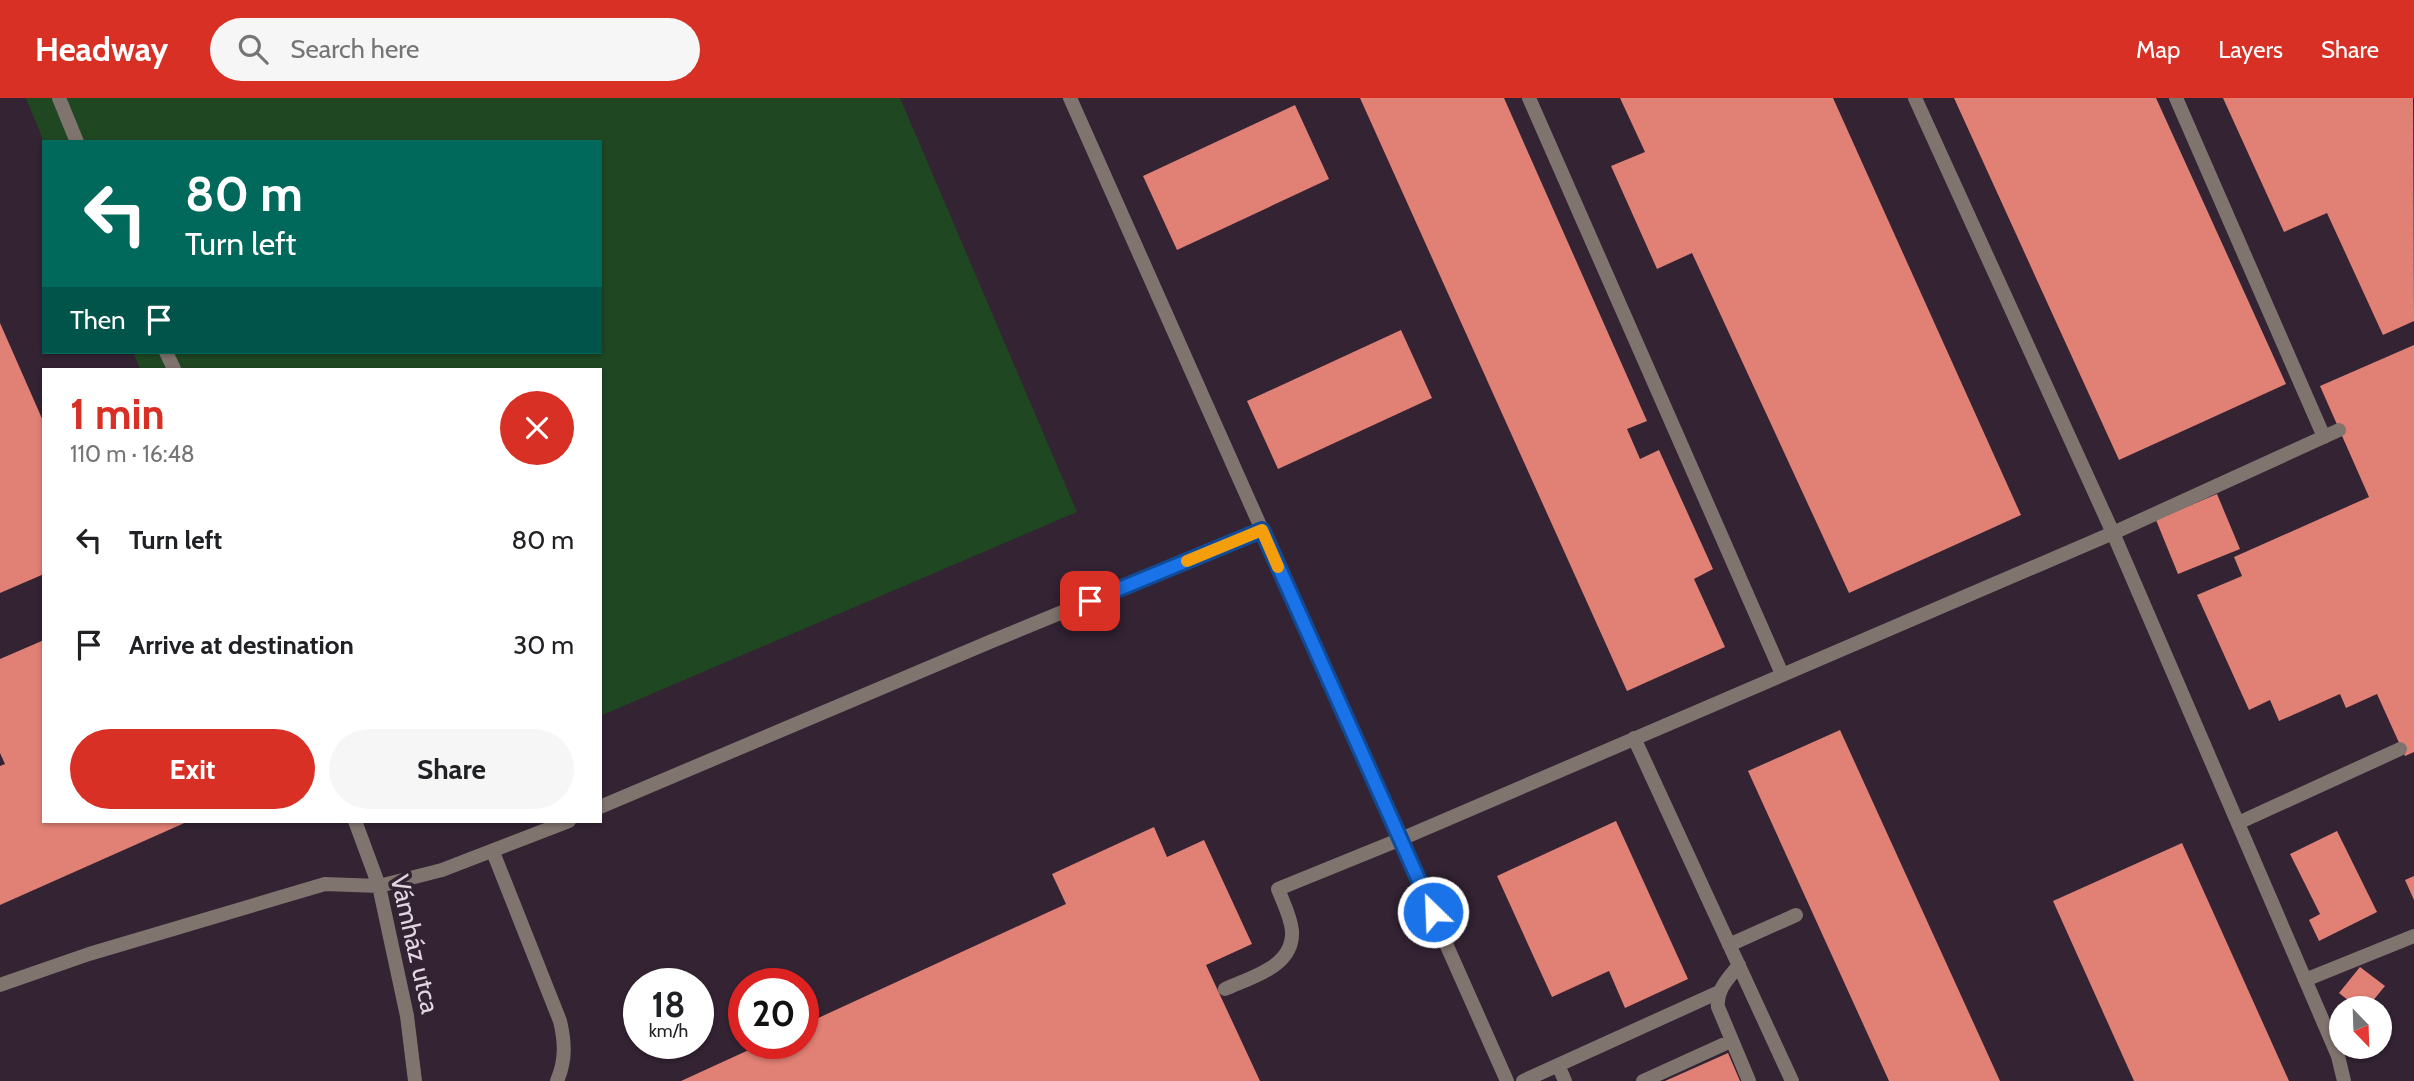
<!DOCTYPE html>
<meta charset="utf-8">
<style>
body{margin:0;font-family:Cabin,sans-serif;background:#f6f6f6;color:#202124;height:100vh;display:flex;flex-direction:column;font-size:26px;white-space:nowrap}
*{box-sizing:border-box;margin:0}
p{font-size:23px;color:#757577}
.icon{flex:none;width:38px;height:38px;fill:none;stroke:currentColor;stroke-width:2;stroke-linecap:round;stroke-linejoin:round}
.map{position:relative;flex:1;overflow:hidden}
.panel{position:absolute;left:42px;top:270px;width:560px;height:455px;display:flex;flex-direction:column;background:#fff;border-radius:0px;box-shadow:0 2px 5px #0004}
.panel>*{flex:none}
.guide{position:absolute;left:42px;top:42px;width:560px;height:214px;border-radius:0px;box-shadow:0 2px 5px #0004;background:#00695c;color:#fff;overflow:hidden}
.needle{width:46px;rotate:157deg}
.fabs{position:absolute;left:2329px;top:898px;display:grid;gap:14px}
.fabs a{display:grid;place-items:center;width:63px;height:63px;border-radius:50%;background:#fff;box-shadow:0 2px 5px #0004;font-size:35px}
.speed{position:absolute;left:623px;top:870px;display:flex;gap:14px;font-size:35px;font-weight:700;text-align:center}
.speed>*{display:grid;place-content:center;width:91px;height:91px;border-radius:50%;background:#fff;box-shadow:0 2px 5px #0004;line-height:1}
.speed small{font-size:18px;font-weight:400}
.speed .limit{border:10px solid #d22;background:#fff;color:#111}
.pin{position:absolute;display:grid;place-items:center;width:60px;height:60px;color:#fff;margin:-30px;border-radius:14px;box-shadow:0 4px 10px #0006}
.me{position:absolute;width:77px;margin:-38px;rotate:336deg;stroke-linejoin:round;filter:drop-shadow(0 0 5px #0008)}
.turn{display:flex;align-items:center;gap:24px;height:147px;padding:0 28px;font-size:32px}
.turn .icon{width:91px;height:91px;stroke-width:2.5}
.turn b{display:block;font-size:49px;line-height:60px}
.then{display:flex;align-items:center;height:66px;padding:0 28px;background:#0003;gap:14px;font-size:26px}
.round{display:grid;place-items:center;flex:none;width:74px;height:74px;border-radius:37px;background:#f6f6f6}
.head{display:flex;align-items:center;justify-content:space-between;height:119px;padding:0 28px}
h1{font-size:42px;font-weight:800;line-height:52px;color:#d93025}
.button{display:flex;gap:14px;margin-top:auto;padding:14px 28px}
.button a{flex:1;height:80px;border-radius:42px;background:#d93025;color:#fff;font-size:28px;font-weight:800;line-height:80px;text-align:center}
.button a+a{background:#f6f6f6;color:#202124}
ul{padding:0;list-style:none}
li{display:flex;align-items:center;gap:21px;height:105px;padding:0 28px}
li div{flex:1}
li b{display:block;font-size:26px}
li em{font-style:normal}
header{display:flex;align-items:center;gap:42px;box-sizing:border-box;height:98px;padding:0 35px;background:#d93025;color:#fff}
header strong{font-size:33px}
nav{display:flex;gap:38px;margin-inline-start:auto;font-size:24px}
.search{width:490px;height:63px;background:#f6f6f6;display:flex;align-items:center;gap:18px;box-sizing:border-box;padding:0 24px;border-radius:38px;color:#757577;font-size:26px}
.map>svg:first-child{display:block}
.green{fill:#1f4722}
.building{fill:#e18075}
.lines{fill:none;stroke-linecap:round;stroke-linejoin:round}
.service{stroke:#80746f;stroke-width:14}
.minor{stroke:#80746f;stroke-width:14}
.route-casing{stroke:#114b97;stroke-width:18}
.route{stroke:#1a73e8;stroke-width:12}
.slow{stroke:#f59e0b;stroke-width:12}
.labels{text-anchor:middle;stroke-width:7;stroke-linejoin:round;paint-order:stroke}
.street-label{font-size:26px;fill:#e2d7e1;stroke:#332333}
</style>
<header>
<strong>Headway</strong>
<div class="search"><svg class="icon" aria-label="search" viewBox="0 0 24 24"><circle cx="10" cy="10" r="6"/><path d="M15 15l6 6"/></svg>Search here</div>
<nav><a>Map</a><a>Layers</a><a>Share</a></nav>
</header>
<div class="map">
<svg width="2414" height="983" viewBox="0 0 2414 983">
<rect width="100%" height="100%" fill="#332333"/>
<!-- green -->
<path class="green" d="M26,0H900L1077,414L600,618V271H140L133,254H600V44H44Z"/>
<!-- building -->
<path class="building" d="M1360,0H1504L1647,323L1627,331L1640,361L1659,352L1713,471L1694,481L1725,549L1627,593Z
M1620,0H1833L2021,417L1849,495L1692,155L1657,171L1611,68L1645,54Z
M1954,0H2156L2286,286L2119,362Z
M2223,0H2413L2414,223L2383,237L2327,115L2284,134Z
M1295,7L1329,81L1177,152L1143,78Z
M0,225L44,325V476L0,495Z
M1401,232L1432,300L1278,371L1247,303Z
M2414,247V654L2405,658L2377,596L2346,610L2340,596L2279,623L2270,602L2249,612L2197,497L2242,478L2234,459L2369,399L2320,288Z
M2217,396L2240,451L2178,476L2156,422Z
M44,542V723H189L0,807V668L5,666L0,655V561Z
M1840,632L2000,983H1889L1748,673Z
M1616,723L1688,881L1625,910L1609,873L1552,899L1497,778Z
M1154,729L1167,759L1204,742L1252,846L1206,867L1260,983H681L764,945H803V927L1066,806L1052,776Z
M2337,733L2377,814L2319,843L2309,822L2320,816L2290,756Z
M2182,745L2289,983H2134L2053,803Z
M2414,778V802L2405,782Z
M2360,869L2385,888L2367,910H2358L2339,895Z
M1728,955L1740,983H1665Z"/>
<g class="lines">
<!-- service -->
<path class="service" d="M1070,0L1507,983
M1529,0L1782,576
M1915,0L2113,435L2338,958L2344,983
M2176,0L2324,339
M1634,640L1792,983
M600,709L992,543L1262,432
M2238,725L2400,651
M493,754L560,923C565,944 566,962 557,983
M379,788L442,772L569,723
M1729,847L1796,817
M1739,867C1728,881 1716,892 1718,909L1749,983
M2305,882L2414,838
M1225,891C1251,879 1294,869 1292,833C1291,819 1283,804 1278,791L1401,741L2113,435L2339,332
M1558,967L1565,983
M1523,983L1719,894
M1643,983L1731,943"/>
<!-- minor -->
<path class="minor" d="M59,0L77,44
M166,254L174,271
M355,723L379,788L407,918L415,983
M0,887L89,856L325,786L379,788"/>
</g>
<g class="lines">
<!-- route casing -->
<g class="route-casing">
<path id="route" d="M1090,503L1262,432L1433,814"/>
</g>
<!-- route -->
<use href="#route" class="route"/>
<!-- slow -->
<path class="slow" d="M1187,463L1262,432L1278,469"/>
</g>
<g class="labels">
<!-- street labels -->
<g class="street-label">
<text transform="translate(415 846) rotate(77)" y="9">Vámház utca</text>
</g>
</g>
</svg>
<div class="fabs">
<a><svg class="needle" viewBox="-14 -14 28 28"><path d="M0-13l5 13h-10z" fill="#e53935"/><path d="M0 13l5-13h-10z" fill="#757577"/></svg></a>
</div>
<div class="speed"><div>18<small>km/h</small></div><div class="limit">20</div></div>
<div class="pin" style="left:1090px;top:503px;background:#d93025"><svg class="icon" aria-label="arrive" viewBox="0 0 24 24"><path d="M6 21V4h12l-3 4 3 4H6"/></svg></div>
<svg class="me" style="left:1433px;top:814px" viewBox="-20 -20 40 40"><circle r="17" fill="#1a73e8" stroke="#fff" stroke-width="3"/><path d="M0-11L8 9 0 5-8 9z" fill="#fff"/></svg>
<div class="guide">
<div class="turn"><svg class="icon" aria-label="left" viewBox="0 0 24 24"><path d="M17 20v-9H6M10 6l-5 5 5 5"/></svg><div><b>80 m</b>Turn left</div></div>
<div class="then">Then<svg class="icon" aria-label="arrive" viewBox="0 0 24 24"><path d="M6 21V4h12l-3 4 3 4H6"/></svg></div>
</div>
<section class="panel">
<div class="head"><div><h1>1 min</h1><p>110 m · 16:48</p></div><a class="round" style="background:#d93025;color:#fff"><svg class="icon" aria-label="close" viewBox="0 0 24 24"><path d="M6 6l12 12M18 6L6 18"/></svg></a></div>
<ul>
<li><svg class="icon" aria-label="left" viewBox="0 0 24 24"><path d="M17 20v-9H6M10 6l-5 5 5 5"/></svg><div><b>Turn left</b></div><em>80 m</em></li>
<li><svg class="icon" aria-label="arrive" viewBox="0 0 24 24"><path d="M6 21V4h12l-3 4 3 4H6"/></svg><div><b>Arrive at destination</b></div><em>30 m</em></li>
</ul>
<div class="button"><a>Exit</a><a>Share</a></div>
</section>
</div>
